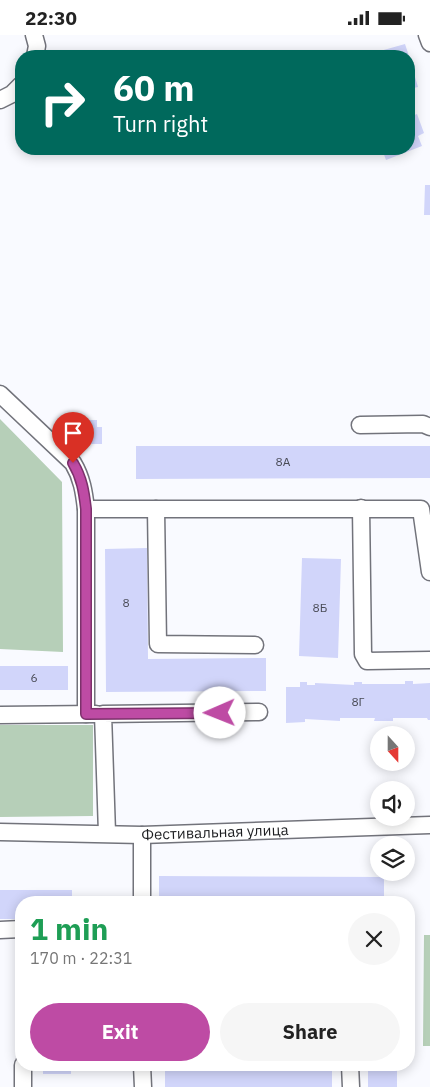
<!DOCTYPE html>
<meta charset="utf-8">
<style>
body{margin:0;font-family:"IBM Plex Sans",sans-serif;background:#f6f6f6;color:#222;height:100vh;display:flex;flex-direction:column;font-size:19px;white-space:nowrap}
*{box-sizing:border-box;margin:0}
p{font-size:16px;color:#767676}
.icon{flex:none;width:28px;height:28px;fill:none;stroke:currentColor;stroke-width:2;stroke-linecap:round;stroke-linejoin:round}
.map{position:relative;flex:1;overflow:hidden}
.drawer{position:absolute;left:15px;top:861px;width:400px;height:175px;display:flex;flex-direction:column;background:#fff;border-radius:20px;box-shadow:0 2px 12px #0003}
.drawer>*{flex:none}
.top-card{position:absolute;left:15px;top:15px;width:400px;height:105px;border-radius:20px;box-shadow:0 2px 12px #0003;background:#00695c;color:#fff;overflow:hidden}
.needle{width:32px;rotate:159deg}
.fabs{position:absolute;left:370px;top:691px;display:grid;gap:10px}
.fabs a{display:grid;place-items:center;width:45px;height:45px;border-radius:50%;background:#fff;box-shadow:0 2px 12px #0003;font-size:25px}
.pin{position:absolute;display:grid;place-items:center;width:42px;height:42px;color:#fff;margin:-51px -21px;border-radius:50% 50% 50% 0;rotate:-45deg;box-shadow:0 0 5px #0007}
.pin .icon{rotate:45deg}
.me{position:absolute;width:55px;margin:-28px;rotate:269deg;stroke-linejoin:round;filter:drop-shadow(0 0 4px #0008)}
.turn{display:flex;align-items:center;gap:18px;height:105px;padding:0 15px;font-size:22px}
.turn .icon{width:65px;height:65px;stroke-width:2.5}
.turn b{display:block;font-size:35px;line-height:42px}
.round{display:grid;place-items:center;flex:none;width:52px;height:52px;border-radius:26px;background:#f6f6f6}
.summary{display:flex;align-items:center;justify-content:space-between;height:85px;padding:0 15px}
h1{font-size:30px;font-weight:800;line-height:38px;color:#1e9e55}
.action{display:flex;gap:10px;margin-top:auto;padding:10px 15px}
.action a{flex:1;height:58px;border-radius:30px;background:#be4ba4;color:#fff;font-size:20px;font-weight:800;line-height:58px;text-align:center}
.action a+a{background:#f6f6f6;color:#222}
.status{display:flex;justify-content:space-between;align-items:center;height:35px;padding:0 25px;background:#fff;direction:ltr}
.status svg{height:14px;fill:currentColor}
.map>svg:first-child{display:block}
.green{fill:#b6cfb8}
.building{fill:#d1d5fa}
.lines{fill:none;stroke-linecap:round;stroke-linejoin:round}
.minor-casing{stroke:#72737b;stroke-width:19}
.minor{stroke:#fff;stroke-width:16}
.route-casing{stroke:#7c316b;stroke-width:12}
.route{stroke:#be4ba4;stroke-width:9}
.labels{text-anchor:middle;stroke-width:4;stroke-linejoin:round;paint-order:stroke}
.number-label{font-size:12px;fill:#494b56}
.street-label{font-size:15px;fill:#1c1d20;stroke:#f9faff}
</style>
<div class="status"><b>22:30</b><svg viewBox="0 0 49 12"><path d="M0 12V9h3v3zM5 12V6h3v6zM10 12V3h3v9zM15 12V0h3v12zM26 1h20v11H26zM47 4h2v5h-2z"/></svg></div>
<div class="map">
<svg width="430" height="1052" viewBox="0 0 430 1052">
<rect width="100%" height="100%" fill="#f9faff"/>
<!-- green -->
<path class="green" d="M0,384L62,447L63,617L0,614Z
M0,690H93V781L0,782Z
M424,900H430V1011H423Z"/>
<!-- building -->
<path class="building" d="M405,9L409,21H374L373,18Z
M409,22L418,52L409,54Z
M409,79L410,82L417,79L424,98L418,101L422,111L386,125L382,114H409Z
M425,150H430V180H424Z
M70,385H97V392H102V409H70Z
M136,411H430V443L136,444Z
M147,513L148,624L266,623V656L106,657L105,514Z
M302,523L341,524L338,623L299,621Z
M0,631H68V655H0Z
M405,646H413V649L430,648V685H428L427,683H393V686H374L375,683H340V686L305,684V687L286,688V652H300V647H307V650H315V648L354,650V647H362V649H405Z
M159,841L384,842V868H159Z
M0,855H72V868H21V884H0Z
M43,1030H71V1039H43Z
M165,1030H332V1052H165Z
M368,1030H397V1052H368Z"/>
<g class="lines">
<!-- minor casing -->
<g class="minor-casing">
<g id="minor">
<path d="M34,0L37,11L35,21"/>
<path d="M427,0L430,8"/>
<path d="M0,65L12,59L21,50"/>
<path d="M0,359L73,428C82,443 84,457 86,474V679"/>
<path d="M360,390L423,389L430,392"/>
<path d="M361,473L363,619L367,626L430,625"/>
<path d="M86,474H421L430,537"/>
<path d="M156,474L158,609L255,610"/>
<path d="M0,680L96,679"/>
<path id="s1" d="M0,797L142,800L430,790"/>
<path d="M107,798L103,679L259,677"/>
<path d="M142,868V800"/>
<path d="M0,895L21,894"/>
<path d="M23,1030V1052"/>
<path d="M142,1030L143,1052"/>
<path d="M350,1030L351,1052"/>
</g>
</g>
<!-- minor -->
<use href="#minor" class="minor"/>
</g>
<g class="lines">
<!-- route casing -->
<g class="route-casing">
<path id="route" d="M73,428C82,443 84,457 86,474V679L220,678"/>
</g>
<!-- route -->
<use href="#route" class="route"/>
</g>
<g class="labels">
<!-- number labels -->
<g class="number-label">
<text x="283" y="431">8А</text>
<text x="126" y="572">8</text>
<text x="320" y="577">8Б</text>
<text x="34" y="647">6</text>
<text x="358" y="671">8Г</text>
</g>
<!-- street labels -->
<g class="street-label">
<text dy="5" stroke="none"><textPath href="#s1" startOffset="215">Фестивальная улица</textPath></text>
</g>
</g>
</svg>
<div class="fabs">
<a><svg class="needle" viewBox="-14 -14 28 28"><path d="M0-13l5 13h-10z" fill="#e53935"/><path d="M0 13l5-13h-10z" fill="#767676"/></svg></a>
<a><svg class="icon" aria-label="sound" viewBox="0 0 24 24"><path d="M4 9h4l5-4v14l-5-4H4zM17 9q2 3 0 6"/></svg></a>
<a><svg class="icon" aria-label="layers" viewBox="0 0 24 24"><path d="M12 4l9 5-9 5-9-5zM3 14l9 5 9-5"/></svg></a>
</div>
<div class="pin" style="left:73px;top:428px;background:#d93025"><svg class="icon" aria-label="arrive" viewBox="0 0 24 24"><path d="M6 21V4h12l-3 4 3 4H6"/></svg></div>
<svg class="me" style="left:220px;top:678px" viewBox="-20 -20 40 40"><circle r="19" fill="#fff"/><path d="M0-13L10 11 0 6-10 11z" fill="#be4ba4"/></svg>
<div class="top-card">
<div class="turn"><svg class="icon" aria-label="right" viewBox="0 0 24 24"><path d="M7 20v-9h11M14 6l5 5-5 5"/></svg><div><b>60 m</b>Turn right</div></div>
</div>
<section class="drawer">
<div class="summary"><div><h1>1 min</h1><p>170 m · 22:31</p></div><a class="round"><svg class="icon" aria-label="close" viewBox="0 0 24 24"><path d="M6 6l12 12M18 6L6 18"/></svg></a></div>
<div class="action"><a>Exit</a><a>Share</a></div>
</section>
</div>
